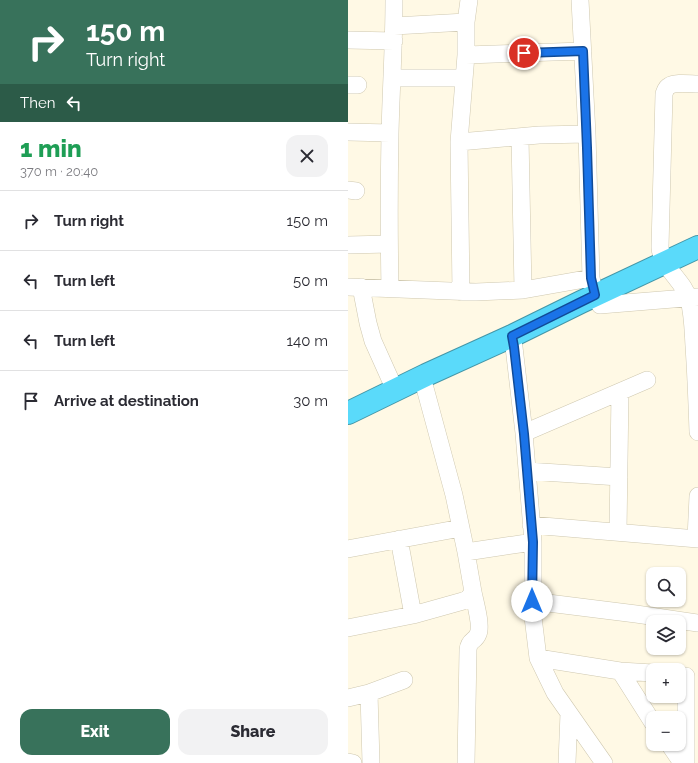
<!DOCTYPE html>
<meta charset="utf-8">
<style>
body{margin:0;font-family:Raleway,sans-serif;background:#f2f2f3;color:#2b2b33;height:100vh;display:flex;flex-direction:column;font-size:15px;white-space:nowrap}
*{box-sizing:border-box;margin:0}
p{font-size:13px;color:#7c7c81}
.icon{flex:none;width:22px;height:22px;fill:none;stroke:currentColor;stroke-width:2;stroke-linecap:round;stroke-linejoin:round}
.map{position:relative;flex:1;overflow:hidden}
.panel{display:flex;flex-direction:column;background:#fff;width:348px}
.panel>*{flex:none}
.top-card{background:#38725b;color:#fff;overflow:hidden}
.controls{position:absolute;left:298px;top:567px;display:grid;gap:8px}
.controls a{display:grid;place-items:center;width:40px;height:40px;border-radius:8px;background:#fff;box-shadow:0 1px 3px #0004;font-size:20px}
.pin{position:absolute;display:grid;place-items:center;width:34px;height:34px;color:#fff;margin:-17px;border:2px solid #fff;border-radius:50%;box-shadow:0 1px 4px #0007}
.me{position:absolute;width:44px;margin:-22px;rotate:0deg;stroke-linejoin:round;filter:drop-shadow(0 0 3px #0008)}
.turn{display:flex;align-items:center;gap:14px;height:84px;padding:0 20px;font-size:18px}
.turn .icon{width:52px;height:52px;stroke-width:2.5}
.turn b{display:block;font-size:28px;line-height:34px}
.then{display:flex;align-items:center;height:38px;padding:0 20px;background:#0003;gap:8px;font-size:15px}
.round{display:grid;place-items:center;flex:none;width:42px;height:42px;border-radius:12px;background:#f2f2f3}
.summary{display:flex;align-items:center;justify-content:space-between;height:68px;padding:0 20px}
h1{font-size:24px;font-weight:800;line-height:30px;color:#1e9e55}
.cta{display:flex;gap:8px;margin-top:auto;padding:8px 20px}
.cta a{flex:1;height:46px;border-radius:12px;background:#38725b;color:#fff;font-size:16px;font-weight:800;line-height:46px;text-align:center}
.cta a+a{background:#f2f2f3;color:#2b2b33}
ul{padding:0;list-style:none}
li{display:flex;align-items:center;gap:12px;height:60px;padding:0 20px;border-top:1px solid #e1e1e2}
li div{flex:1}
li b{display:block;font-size:15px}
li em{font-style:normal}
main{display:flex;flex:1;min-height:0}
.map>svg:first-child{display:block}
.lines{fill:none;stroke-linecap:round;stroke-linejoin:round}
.minor-casing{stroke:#cfc8b0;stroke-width:18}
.highway-casing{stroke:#4496a7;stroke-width:24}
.minor{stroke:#fff;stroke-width:17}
.highway{stroke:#5adafa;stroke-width:22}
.route-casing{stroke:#114b97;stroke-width:10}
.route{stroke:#1a73e8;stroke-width:7}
</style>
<main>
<section class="panel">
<div class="top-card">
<div class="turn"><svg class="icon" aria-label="right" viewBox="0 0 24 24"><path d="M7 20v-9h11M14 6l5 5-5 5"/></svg><div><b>150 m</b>Turn right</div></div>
<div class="then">Then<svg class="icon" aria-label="left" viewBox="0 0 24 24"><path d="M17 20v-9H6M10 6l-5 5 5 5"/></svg></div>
</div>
<div class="summary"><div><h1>1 min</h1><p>370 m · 20:40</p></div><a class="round"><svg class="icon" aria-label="close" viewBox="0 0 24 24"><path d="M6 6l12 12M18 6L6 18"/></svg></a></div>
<ul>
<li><svg class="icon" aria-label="right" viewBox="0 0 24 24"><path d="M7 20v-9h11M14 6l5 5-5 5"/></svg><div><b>Turn right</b></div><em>150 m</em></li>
<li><svg class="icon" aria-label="left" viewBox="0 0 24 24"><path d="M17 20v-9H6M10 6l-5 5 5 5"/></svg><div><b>Turn left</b></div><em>50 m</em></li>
<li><svg class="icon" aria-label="left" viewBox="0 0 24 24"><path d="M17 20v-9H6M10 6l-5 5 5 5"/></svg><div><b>Turn left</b></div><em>140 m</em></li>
<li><svg class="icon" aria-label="arrive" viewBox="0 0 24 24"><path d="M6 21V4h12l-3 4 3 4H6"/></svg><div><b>Arrive at destination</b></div><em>30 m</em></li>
</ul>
<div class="cta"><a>Exit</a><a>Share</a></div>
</section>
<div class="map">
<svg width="350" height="763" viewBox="0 0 350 763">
<rect width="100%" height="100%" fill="#fff9e5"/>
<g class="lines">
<!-- minor casing -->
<g class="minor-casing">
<path id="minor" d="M232,0L239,134L243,278L247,295L252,305L350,297
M46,26L118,22
M0,40L46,41
M118,55L235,51
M44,78H116
M350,84C342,84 327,82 321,86C318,87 317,91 316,94L312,247C313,268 336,280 341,300C345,315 345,331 346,346C348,375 349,403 350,432
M0,85H10
M0,132L42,133
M172,137L175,290
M111,142L191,135L239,134
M0,190L8,191
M0,245L41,244
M0,287L128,292L175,290L243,278
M13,287L20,323L25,341L47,390
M42,289C41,237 41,185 42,134C43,89 46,45 46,0
M113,292L111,142L118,55V22L121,0
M164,336L166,347L176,433L185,542V617L190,658L207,693L256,763
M176,433L299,380
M179,471L271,477
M183,525L350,539
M270,532L272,392
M51,539L65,615
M348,539L350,496
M0,549L113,528
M118,552L185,542
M184,601L288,614L350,623
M0,628L65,615L115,601L120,599L125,592L118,552L106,495L74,377
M190,658L272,671L305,673
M272,671L305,723
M21,693L23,763
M0,698L21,693L56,680
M321,744L334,763
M0,762L5,763
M118,763L120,650C121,639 127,642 130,634C134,626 127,602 125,592
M219,763L221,713
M338,763V676"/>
</g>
<!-- highway casing -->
<g class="highway-casing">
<path id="highway" d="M0,413L78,375L164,336L233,302L350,247"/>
</g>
<!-- minor -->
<use href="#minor" class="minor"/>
<!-- highway -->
<use href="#highway" class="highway"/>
</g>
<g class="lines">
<!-- route casing -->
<g class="route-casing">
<path id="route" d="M176,53L235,51L239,148L243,278L247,295L164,336L166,347L176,434L185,542L184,601"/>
</g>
<!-- route -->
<use href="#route" class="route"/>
</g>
</svg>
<div class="controls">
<a><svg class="icon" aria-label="search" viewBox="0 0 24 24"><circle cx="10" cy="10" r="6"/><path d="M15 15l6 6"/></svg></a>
<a><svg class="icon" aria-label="layers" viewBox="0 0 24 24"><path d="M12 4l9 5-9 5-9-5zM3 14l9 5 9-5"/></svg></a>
<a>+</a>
<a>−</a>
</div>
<div class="pin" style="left:176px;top:53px;background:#d93025"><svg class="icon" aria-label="arrive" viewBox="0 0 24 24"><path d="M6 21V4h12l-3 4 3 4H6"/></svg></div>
<svg class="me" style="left:184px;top:601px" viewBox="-20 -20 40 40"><circle r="19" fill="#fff"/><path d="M0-13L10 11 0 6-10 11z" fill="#1a73e8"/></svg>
</div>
</main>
